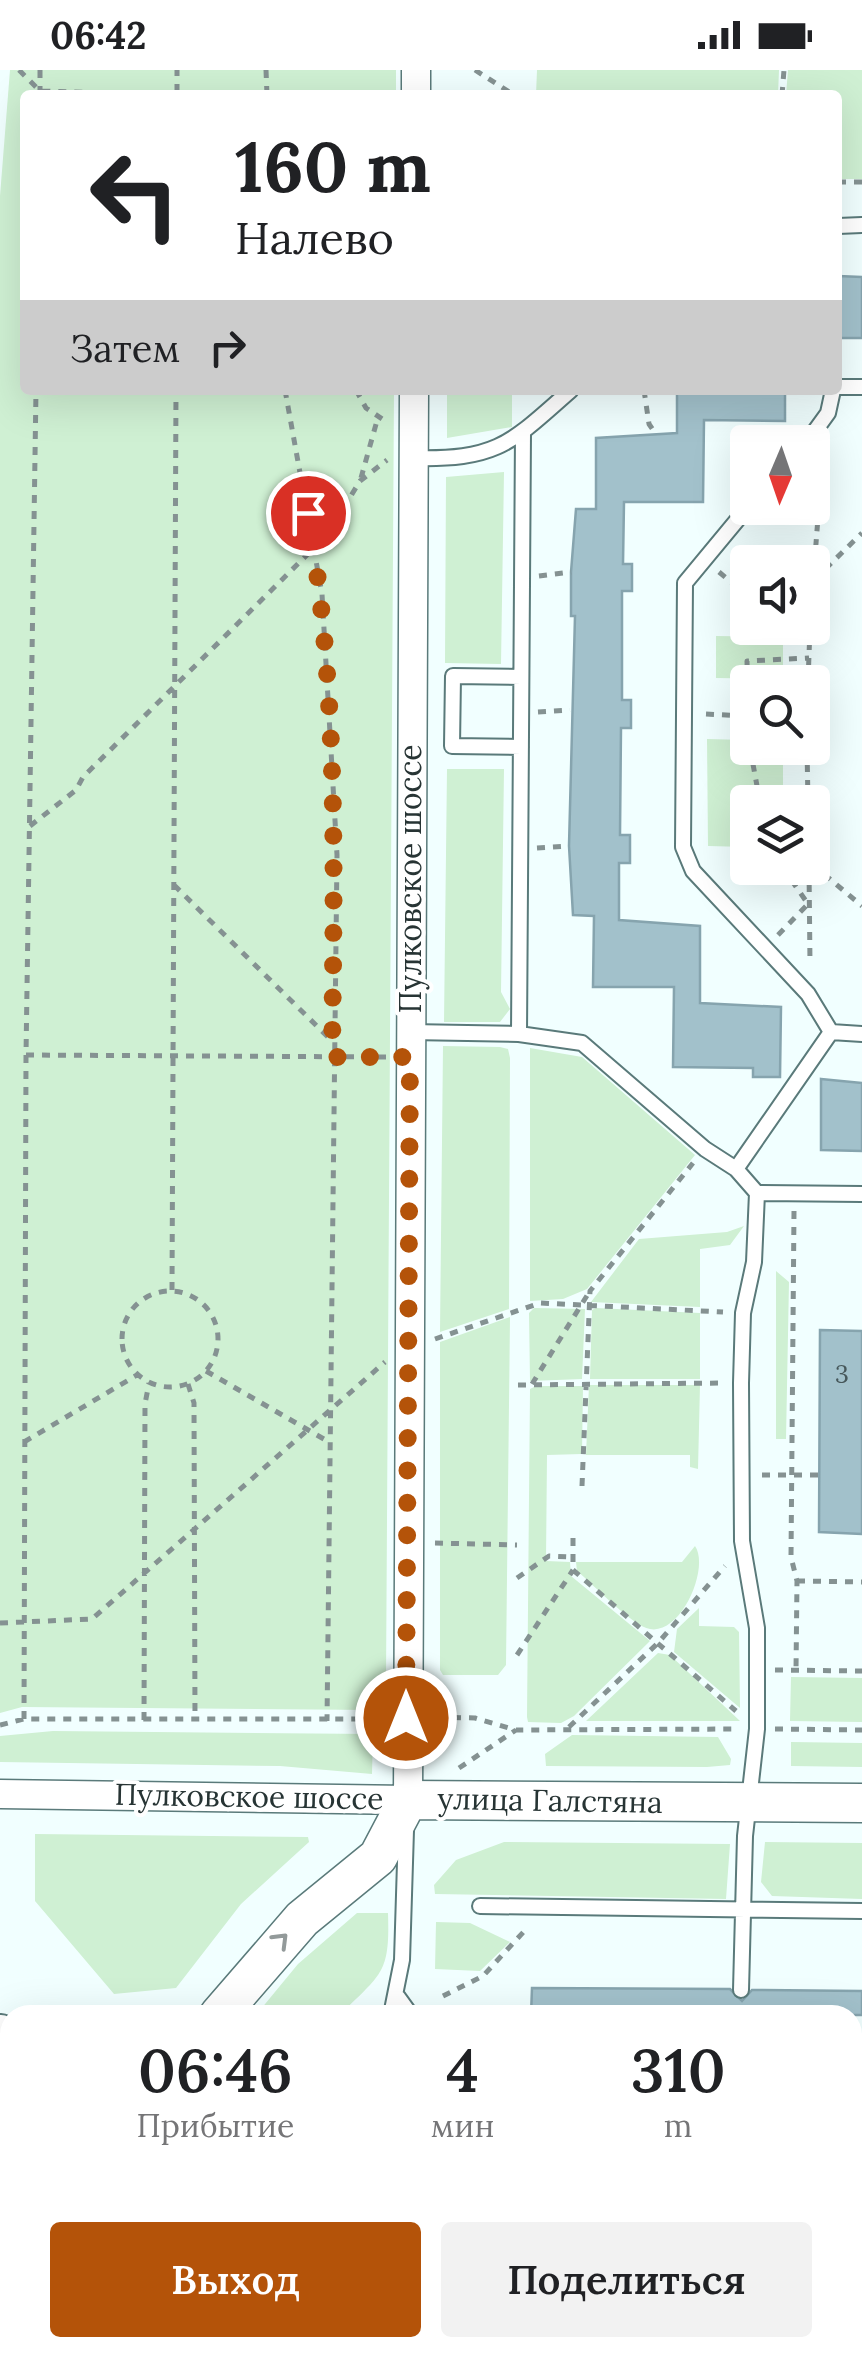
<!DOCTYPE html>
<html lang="ru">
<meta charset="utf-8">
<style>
body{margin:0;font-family:Lora,serif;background:#f2f2f2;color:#202124;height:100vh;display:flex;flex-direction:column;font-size:38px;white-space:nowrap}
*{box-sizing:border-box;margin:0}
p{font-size:32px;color:#757577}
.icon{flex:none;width:55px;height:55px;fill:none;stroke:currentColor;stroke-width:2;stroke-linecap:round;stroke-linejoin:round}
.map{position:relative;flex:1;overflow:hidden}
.side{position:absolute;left:0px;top:1935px;width:862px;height:352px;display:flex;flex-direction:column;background:#fff;border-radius:30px 30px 0 0;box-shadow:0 10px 40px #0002}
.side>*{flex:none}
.guide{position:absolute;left:20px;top:20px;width:822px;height:305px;border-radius:10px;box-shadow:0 10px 40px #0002;background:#fff;color:#202124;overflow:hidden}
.needle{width:65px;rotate:182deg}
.buttons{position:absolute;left:730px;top:355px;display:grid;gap:20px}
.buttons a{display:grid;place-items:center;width:100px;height:100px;border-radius:10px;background:#fff;box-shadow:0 10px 40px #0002;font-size:50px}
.pin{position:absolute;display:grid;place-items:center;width:85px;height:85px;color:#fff;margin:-42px;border:5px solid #fff;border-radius:50%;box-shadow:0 2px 10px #0007}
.me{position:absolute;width:110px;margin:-55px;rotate:0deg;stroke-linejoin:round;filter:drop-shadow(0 0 8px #0008)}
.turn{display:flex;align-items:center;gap:35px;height:210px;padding:0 50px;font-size:45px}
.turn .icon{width:130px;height:130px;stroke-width:2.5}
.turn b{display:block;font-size:70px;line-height:85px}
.then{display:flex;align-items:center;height:95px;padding:0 50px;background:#0003;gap:20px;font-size:38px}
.eta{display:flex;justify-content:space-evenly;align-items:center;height:170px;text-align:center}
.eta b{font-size:60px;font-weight:600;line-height:70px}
.action{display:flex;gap:20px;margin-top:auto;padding:20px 50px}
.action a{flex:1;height:115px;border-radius:10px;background:#b45309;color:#fff;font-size:40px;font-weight:600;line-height:115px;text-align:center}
.action a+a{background:#f2f2f2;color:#202124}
.status{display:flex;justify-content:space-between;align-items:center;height:70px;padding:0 50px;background:#fff;direction:ltr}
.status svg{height:28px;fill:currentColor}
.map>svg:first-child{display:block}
.green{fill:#cff0d3}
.building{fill:#a2c1cb;stroke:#86a4ae;stroke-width:2.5}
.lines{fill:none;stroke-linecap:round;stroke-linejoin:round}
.lane-casing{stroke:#5a7a7a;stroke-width:18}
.street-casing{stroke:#5a7a7a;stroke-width:31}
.secondary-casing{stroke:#5a7a7a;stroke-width:41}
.primary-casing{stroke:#5a7a7a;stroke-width:46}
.path{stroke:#859292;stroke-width:5;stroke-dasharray:8 8;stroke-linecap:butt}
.lane{stroke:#fff;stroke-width:14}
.street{stroke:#fff;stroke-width:28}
.secondary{stroke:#fff;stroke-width:38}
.primary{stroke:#fff;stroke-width:42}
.oneway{stroke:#939a9a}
.route{stroke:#b45309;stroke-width:18;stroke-dasharray:0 32.4}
.labels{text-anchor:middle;stroke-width:8;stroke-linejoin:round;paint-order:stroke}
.number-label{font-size:25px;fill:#46575a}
.street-label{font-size:30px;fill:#273434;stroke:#fff}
</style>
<div class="status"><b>06:42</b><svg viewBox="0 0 49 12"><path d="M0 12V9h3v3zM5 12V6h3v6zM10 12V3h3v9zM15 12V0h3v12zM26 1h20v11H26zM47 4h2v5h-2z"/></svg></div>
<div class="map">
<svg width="862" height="2287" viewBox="0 0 862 2287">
<rect width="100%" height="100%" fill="#f1ffff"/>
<!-- green -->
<path class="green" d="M10,0H396V25H25V320H394L386,1612L374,1613L373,1640L22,1637L0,1643V126Z
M537,0H779L778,25H536Z
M788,0H862V109H838V25H786Z
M447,320H512V357L447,368Z
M504,402L501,594L445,593L446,407Z
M716,566L783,567V609L716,608Z
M707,669L747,670L748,678H783V732H748L747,777L708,776Z
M447,699H504L501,922L510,939L500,952H444Z
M443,976L500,977L508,979L510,988L509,1239L440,1262Z
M530,978L582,987L695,1085L587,1219L563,1229L530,1231Z
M744,1156L730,1175L700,1179V1237L591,1232L639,1169L727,1162Z
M776,1201L789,1212L786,1369H776Z
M534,1238L585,1239L582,1309L530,1311L529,1243Z
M596,1238L700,1243V1309H590L592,1240Z
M510,1247L506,1595L498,1605H443L440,1600V1272Z
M589,1315H700L698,1399L690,1397V1385H586Z
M536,1316H583L582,1384L547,1385L546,1491L570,1492L571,1506L650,1571L574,1646L561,1653L528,1652L527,1647L530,1319Z
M695,1476C710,1498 681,1565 650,1559C632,1556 593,1514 577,1501L576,1492H682Z
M699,1538V1556L734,1557L739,1562L740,1638L674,1582L677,1559Z
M658,1583L670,1585L740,1651H586Z
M791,1607L862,1608V1652L790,1651Z
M53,1661L373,1664L372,1704L280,1696L0,1692V1666Z
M572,1665L718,1667L731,1689L730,1695L707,1697L546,1696L545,1684Z
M791,1672L862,1673V1697L791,1696Z
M35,1764L308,1767L309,1772L241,1834L176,1918L114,1924L35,1831Z
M504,1772L730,1774L726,1829L435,1824L434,1815L456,1790Z
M765,1772L862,1773V1829L772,1826L761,1812Z
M357,1843H388C390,1904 382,1903 340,1945H256L298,1894Z
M436,1852L470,1853L510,1872L480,1901L435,1899Z"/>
<!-- building -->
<path class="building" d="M838,206L862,207V268H838Z
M677,320H785V351L704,350L703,432H624L623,494H632V521H622V630H631V658H621L620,765H630V793H619V850L700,856V933L781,937L780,1007H753V998L673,997L674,917H593L594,846L573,845L569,776L575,546H571V502L576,439H596V368L677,363Z
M821,1009L862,1013V1081L821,1080Z
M820,1260L862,1261V1464L819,1462Z
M532,1918L730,1919L742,1931L752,1920L862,1921V1945H531Z"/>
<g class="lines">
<!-- lane casing -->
<g class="lane-casing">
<path id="lane" d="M838,156L862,155
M838,317H862
M807,372L828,343L833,320
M414,388C498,390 511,373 571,320
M521,677L452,676L453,606L521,607
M410,962L519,964L582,973L705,1079L736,1099L757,1123L862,1124
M831,962L862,964
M519,964L523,363
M736,1099L831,962L808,924L693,801L683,777L685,513L748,437
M480,1836L862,1841
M741,1920L745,1766L757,1659V1558L742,1471L741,1313L743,1243L754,1192L757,1123
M398,1927L411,1945
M391,1945L402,1890L406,1760
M457,2278V2287
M367,2287L368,2278"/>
</g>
<!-- street casing -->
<g class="street-casing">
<path id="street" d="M416,25V0
M0,1724L408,1730L414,320"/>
</g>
<!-- secondary casing -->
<g class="secondary-casing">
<path id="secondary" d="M219,1945L302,1849L378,1787L408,1730L862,1733"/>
</g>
<!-- primary casing -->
<g class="primary-casing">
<path id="primary" d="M0,1966L10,1977
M157,2278L159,2287"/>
</g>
<!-- path -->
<path class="path" d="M19,0L40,21L180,25
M40,0V25
M266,0L267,25
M475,0L514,25
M177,22V0
M782,25L784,0
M838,112H862
M285,320L322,524L337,785L327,1651
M356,320L366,338L388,353
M644,320L649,354L655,363
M361,408L378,347
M719,502L748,526
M539,506L571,502
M814,510L862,463
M812,525L823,383
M786,558L809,576
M808,612L810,558
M538,642L570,640
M706,644L748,646
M748,645L747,591L809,588
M750,678L760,732
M807,678L808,732
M30,756L76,720L83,707L327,465L360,411L387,390
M537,778L569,776
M812,794L862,836
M809,798L810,894
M174,815L332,971
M778,865L808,834L783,798
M26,985L387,987
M794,1141L791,1487L797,1511L796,1600
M172,1220L176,320
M122 1269a48 48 0 1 1 96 0a48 48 0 1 1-96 0Z
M435,1269L540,1233L723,1242
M206,1301L329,1372
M188,1314L194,1333L195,1650
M532,1314L588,1224
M518,1315L723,1313
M24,1372L137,1305
M762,1405H819
M582,1416L590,1221L693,1093
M573,1468V1500L736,1641
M435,1473L517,1475
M517,1508L549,1486L573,1487
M797,1511L862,1512
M0,1553L92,1549L385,1292
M517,1585L573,1500
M775,1600L862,1601
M437,1647L475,1648L516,1660L739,1659
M24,1649L26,985L36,320
M144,1650L145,1334L149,1313
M0,1655L24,1649H381
M569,1657L658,1573L725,1496
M775,1659L862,1660
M459,1698L516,1660
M443,1926L483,1906L528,1857
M0,2109L10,2125
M0,2130L10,2137
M20,2287L23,2278
M422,2287V2278"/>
<!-- lane -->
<use href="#lane" class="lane"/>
<!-- street -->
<use href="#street" class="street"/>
<!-- secondary -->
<use href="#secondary" class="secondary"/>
<!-- primary -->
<use href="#primary" class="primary"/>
</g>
<!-- one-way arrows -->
<defs><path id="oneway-chevron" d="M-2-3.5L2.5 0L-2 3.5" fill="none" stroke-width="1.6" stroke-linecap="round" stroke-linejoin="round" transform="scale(2.5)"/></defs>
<use class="oneway" href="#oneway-chevron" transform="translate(281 1870) rotate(-45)"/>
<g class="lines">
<!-- route -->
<path class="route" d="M308,443C339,624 334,804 332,987H410L406,1648"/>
</g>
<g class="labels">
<!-- number labels -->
<g class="number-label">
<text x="842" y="1313">3</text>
</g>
<!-- street labels -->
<g class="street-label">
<text transform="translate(411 809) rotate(-90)" y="10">Пулковское шоссе</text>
<text transform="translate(249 1727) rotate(1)" y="10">Пулковское шоссе</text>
<text transform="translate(550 1731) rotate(1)" y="10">улица Галстяна</text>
</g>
</g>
</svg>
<div class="buttons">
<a><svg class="needle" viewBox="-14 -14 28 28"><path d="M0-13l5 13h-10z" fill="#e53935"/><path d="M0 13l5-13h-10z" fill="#757577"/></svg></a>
<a><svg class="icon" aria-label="sound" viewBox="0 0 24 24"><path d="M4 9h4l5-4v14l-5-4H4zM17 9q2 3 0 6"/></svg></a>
<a><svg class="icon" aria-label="search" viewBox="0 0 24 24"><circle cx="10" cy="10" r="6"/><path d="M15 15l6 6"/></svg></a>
<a><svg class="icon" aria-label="layers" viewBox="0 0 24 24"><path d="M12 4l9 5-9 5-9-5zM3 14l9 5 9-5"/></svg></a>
</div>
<div class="pin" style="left:308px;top:443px;background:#d93025"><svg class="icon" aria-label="arrive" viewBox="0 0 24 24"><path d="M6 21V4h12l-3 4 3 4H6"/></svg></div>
<svg class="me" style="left:406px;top:1648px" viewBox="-20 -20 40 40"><circle r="17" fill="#b45309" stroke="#fff" stroke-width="3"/><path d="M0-11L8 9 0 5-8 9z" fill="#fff"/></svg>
<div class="guide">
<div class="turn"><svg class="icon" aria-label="left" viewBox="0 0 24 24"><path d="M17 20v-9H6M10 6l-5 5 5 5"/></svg><div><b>160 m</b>Налево</div></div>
<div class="then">Затем<svg class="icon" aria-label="right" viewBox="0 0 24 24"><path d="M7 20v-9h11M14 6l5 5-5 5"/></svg></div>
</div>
<section class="side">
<div class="eta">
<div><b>06:46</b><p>Прибытие</p></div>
<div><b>4</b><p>мин</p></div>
<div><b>310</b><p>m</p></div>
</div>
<div class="action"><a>Выход</a><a>Поделиться</a></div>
</section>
</div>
